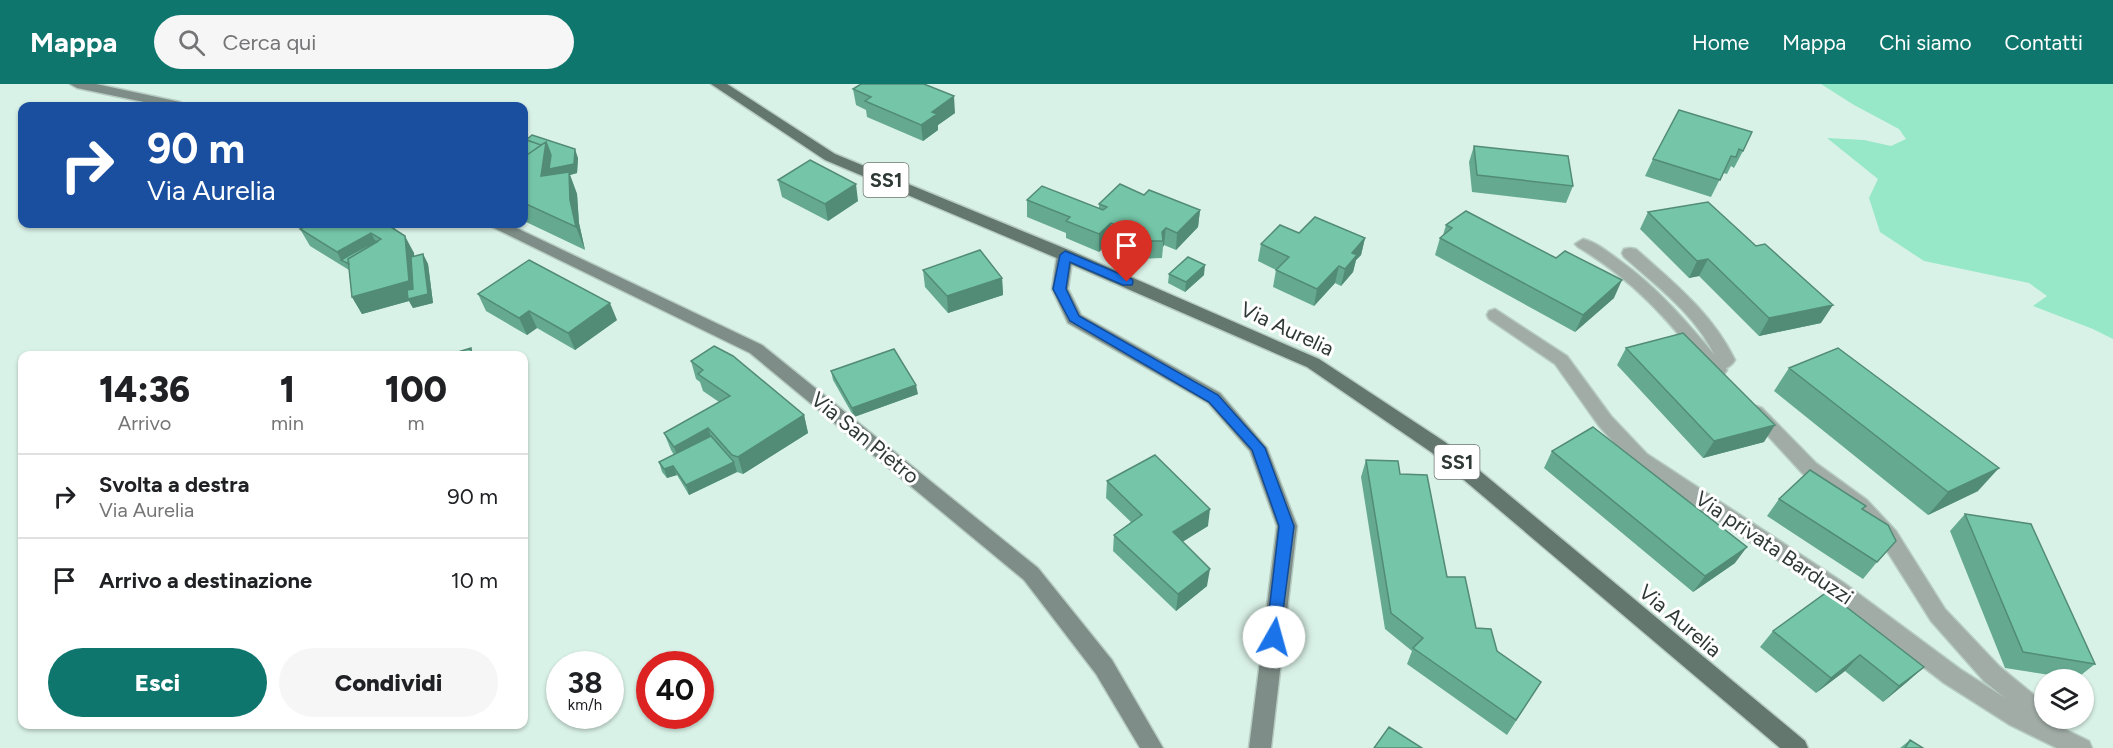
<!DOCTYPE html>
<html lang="it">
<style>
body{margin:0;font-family:Figtree,sans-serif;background:#f6f6f6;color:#202124;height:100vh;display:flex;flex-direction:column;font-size:22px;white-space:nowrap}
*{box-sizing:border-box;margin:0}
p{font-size:20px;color:#757577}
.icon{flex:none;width:33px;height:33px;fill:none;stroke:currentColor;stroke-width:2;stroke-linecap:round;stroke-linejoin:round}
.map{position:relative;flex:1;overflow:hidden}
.drawer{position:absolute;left:18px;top:267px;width:510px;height:378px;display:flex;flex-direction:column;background:#fff;border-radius:12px;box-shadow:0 2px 4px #0004}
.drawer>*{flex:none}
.top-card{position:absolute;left:18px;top:18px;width:510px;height:126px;border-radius:12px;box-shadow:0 2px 4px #0004;background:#1a4fa0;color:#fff;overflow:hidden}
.buttons{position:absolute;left:2034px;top:585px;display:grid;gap:12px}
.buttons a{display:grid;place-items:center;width:60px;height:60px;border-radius:50%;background:#fff;box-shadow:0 2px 4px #0004;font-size:30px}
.speed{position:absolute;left:546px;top:567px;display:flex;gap:12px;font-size:30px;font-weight:700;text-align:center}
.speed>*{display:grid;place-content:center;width:78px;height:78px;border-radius:50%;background:#fff;box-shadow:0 2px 4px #0004;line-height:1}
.speed small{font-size:15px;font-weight:400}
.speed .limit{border:9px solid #d22;background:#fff;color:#111}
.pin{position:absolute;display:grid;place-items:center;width:51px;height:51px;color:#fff;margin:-62px -26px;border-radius:50% 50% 50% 0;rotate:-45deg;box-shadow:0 0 6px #0007}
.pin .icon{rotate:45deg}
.me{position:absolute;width:66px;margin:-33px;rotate:7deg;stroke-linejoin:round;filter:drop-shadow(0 0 4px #0008)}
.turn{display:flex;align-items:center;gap:21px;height:126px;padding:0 30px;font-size:27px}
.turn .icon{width:78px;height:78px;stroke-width:2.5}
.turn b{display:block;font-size:42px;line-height:51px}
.eta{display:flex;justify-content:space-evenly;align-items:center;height:102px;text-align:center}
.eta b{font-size:36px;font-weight:800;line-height:42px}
.button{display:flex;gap:12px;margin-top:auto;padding:12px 30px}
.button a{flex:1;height:69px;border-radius:36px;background:#0f766e;color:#fff;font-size:24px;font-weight:800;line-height:69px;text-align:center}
.button a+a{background:#f6f6f6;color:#202124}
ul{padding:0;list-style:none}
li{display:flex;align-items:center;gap:18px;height:84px;padding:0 30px;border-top:2px solid #e0e0e0}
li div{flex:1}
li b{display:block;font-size:22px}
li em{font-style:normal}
header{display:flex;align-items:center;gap:36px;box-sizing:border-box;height:84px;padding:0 30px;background:#0f766e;color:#fff}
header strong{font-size:28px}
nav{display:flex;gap:33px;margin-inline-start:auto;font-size:21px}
.search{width:420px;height:54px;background:#f6f6f6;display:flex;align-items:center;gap:15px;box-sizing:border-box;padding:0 21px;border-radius:33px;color:#757577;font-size:22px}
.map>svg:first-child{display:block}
.water{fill:#96e8c8}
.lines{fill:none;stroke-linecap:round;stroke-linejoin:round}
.lane-casing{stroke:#b7cdc3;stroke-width:3}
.street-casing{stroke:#b7cdc3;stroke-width:3}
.secondary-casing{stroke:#b7cdc3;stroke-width:3}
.primary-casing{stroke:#b7cdc3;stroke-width:3}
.lane{fill:#a1aca7;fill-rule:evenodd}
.street{fill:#a1aca7;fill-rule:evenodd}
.secondary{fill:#7e8d87;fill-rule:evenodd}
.primary{fill:#64776f;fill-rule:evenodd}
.wall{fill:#65aa90}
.shaded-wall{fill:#528b76}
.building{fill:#75c6a8;stroke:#528b76;stroke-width:1.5}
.route{fill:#1a73e8;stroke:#114b97;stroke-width:1.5}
.labels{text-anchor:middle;stroke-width:6;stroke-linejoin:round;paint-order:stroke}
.shield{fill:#fff;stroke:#6d7471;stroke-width:1.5}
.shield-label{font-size:20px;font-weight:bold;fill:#2e3834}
.street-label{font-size:21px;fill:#2e3834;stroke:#fff}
</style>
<header>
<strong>Mappa</strong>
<div class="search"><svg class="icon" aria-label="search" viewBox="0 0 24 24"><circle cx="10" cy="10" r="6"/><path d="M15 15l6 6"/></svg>Cerca qui</div>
<nav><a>Home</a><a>Mappa</a><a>Chi siamo</a><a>Contatti</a></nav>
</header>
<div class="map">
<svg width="2113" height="664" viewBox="0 0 2113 664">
<rect width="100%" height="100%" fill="#d9f2e7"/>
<!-- water -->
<path class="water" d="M1821,0H2113V255L2093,245L2033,222L2047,212L2029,199L1924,177L1880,148L1869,114L1878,95L1827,54L1864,56L1891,62L1906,55L1899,45L1854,21Z"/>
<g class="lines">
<!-- lane casing -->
<g class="lane-casing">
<path id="lane" d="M1630,164L1636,165C1674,199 1712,229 1735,276C1730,285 1717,289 1708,286L1705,282L1708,278L1716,274C1696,231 1658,203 1624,173L1622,169L1624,165Z"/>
</g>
<!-- street casing -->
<g class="street-casing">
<path id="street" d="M1583,155C1596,158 1608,168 1619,176C1661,206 1691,243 1724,282L1727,286L1724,290H1712C1668,237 1639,200 1578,163L1575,160Z
M1495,225L1567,272L1611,332L1647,370L1844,499L1960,585L2005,614L1984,597L1931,537L1882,459L1853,426L1802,389L1747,329L1750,324L1756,322L1762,324L1816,379L1867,416L1896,447L1945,525L2000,583L2044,619V634H2054L2052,639L2089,657L2092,664H2057L2010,641L1944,599L1830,511L1633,380L1599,342L1555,280L1489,235L1487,231L1489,227Z"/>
</g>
<!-- secondary casing -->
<g class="secondary-casing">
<path id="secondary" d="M70,0H96L180,18L187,22H163L77,4Z
M489,140H508L762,261L1038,484L1112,576L1163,664H1140L1096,590L1024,496L750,269L492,143Z
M1065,166L1073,171L1068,205L1081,231L1220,309L1267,364L1297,442L1271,664H1249L1277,442L1250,367L1208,319L1068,239L1052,205L1057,171Z"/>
</g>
<!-- primary casing -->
<g class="primary-casing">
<path id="primary" d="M711,0H727L835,70L1071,167L1319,275L1445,358L1805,657L1808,664H1780L1431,368L1307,283L1059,175L825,76Z"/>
</g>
<!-- lane -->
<use href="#lane" class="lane"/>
<!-- street -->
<use href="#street" class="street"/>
<!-- secondary -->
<use href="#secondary" class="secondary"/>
<!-- primary -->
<use href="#primary" class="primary"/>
</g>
<!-- wall -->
<path class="wall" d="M926,1L955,29L938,41V46L923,57L867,33L866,26L856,21L853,5Z
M1679,26L1743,67L1734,84L1731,82L1727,90L1723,89L1711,113L1645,92L1653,75Z
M524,55L578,74L577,89L570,91L577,110L579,139L585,166L524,137Z
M1474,62L1573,102L1566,119L1472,108L1469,78Z
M778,96L858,117L828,137L782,113Z
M1144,111L1200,126L1198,143L1176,166L1164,161L1163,163L1162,174L1138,175L1137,167L1110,156L1099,168L1066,154V149L1027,133V116L1099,124V120Z
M1648,128L1821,239L1759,252L1699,192L1689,194L1640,145Z
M310,140H392L396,146L414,169V173L423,170L428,180L433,219L413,224L409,217L362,230L352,213L349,186L310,162L300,145Z
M1446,141L1614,214L1575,248L1435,171L1440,154L1443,151Z
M1299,149L1365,154L1361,171L1356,176L1353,188L1341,202L1335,199L1314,222L1273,203L1276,186L1258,177L1261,160Z
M923,186L1002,194L1003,211L948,229L925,203Z
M1169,190L1204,191L1185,208L1168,199Z
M478,210L617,236L575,266L537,244L527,251L486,227Z
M1626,264L1764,358L1703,374L1617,281Z
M691,277L804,331L808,349L743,390L737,388L689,411L677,391L667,394L662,388L659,378L674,371L671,366L664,349L719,318L703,307L700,298L696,295Z
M1789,284L1978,407L1928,431L1774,307Z
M831,287L918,310L854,333L833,296Z
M1552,367L1735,479L1693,508L1544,384Z
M1366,376L1400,390L1447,493L1476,544L1497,567L1541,598L1507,651L1407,580L1412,567L1385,545L1361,393Z
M1107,397L1208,442L1182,458L1207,502L1176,527L1113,467L1114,451L1131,438L1106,414Z
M1779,415L1863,425L1877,478L1863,495L1767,432Z
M1965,430L2095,580L2076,595L2005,584L1950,447Z
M1773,547L1924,583L1907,598L1883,618L1845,587L1816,609L1760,563Z
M1910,656L1923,664H1900Z"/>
<!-- shaded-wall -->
<path class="shaded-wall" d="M954,12L955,29L938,41V46L923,57L921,41L932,28Z
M546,58L554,80L575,65L578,74L577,89L570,91L577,110L579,139L585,166L576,143L541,92Z
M856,100L858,117L828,137L825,120Z
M1200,126L1198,143L1176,166L1177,149Z
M1111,139L1110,156L1099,168V150Z
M386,140H392L400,155Z
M1166,144L1164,161L1163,163V157L1162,148Z
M371,149L380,166L341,176L337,168Z
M405,152L414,169L418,212L423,170L428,180L433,219L413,224L409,217L362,230L352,213Z
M1365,154L1361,171L1356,176L1353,188L1341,202L1345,185L1352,169Z
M1708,175L1699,192L1689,194L1697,177Z
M1205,181L1204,191L1185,208L1186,198Z
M1339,182L1335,199L1314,222L1317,205Z
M1002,194L1003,211L948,229L947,212Z
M1622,196L1614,214L1575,248L1583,231Z
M610,219L617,236L575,266L568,249Z
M1833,221L1821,239L1759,252L1769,234Z
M529,227L537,244L527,251L519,234Z
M916,301L918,310L854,333L852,324Z
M804,331L808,349L743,390L738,373Z
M1775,341L1764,358L1703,374L1714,357Z
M708,344L714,361L680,380L674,363Z
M734,378L737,388L689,411L686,401Z
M673,382L677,391L667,394L664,385Z
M1999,384L1978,407L1928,431L1948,408Z
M1210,425L1208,442L1171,465L1173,448Z
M1747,463L1735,479L1693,508L1705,492Z
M1210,485L1207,502L1176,527L1178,510Z
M1860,571L1845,587L1816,609L1831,594Z
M1924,583L1907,598L1883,618L1899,602Z"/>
<!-- building -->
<path class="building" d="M861,0H924L954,12L932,28L937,30L921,41L865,17L871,13L853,5Z
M1679,26L1752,48L1743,67L1739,65L1736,73L1731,72L1720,96L1653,75Z
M532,51L575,65L574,80L549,85L551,71L546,58L541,61L526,56Z
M524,55L541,61L524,73Z
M546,58L541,92L569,88L570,116L576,143L524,119V73Z
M1474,62L1568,72L1573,102L1477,91Z
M810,76L856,100L825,120L778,96Z
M1120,100L1144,111L1149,106L1200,126L1177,149L1166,144L1162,148L1163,157H1139V150L1111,139L1099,150L1066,137L1070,133L1027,116L1042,102L1103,126L1107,123L1099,120Z
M1708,118L1756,162L1765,160L1833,221L1769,234L1708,175L1697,177L1648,128Z
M1466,127L1556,174L1565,167L1622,196L1583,231L1440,154L1452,144L1446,141Z
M1315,133L1365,154L1352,169L1357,171L1345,185L1339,182L1317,205L1276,186L1289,173L1261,160L1280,141L1299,149Z
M310,140H388H386L405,152L409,197L352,213L348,175L381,155L371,149L337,168L300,145Z
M375,157L377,158L348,175L349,180L341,176Z
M980,166L1002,194L947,212L923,186Z
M423,170L428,210L408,215L407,206L413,205L411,173Z
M1188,173L1205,181L1186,198L1169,190Z
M529,176L610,219L568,249L529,227L519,234L478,210Z
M1683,249L1775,341L1714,357L1626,264Z
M714,262L733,272L804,331L738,373L732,371L708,344L674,363L664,349L730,312L698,290L703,286L691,277Z
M471,264L472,272H445Z
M1838,264L1999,384L1948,408L1789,284Z
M894,265L916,301L852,324L831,287Z
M1593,343L1747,463L1705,492L1552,367Z
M711,352L734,378L686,401L673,382L664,385L659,378Z
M1155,371L1210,425L1173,448L1210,485L1178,510L1114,451L1142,431L1107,397Z
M1366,376L1398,377L1400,390L1427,391L1447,493H1465L1476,544L1491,545L1497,567L1541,598L1516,636L1413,564L1423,554L1391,529Z
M1810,386L1866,422L1862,425L1888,441L1896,457L1877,478L1779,415Z
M1965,430L2031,440L2095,580L2023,568Z
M1827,508L1924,583L1899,602L1860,571L1831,594L1773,547Z
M1389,643L1422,664H1374Z
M1910,656L1923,664H1905Z"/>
<!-- route -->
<path class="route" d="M1065,167L1132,195L1133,198L1132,201H1123L1070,178L1066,205L1079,232L1218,311L1265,364L1294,442L1279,558L1274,560L1268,558L1266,553L1279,442L1252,366L1209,318L1070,237L1053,205L1060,171Z"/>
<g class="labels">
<!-- shield labels -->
<g class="shield">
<rect x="863.5" y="79" width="45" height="34" rx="4.5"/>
<rect x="1434.5" y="361" width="45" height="34" rx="4.5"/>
</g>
<g class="shield-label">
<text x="886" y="103">SS1</text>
<text x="1457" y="385">SS1</text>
</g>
<!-- street labels -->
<g class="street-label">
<text transform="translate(1287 245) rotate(25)" y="7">Via Aurelia</text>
<text transform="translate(865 354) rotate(39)" y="7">Via San Pietro</text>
<text transform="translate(1774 464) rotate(34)" y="7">Via privata Barduzzi</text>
<text transform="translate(1680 537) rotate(40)" y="7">Via Aurelia</text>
</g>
</g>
</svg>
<div class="buttons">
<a><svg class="icon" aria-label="layers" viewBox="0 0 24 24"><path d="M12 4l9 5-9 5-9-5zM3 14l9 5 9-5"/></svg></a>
</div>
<div class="speed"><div>38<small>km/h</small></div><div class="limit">40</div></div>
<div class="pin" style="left:1127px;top:198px;background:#d93025"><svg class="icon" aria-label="arrive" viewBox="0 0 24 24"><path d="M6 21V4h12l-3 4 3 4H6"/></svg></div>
<svg class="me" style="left:1274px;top:553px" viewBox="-20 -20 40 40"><circle r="19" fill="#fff"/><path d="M0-13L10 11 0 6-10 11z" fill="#1a73e8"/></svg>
<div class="top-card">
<div class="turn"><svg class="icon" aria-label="right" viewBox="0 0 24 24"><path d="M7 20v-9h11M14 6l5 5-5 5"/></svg><div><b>90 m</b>Via Aurelia</div></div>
</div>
<section class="drawer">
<div class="eta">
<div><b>14:36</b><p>Arrivo</p></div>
<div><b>1</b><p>min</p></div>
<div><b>100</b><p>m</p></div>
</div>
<ul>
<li><svg class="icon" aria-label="right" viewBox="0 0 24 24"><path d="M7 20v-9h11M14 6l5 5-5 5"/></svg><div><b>Svolta a destra</b><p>Via Aurelia</p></div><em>90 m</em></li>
<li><svg class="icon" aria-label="arrive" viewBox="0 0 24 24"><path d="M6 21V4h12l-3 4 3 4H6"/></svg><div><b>Arrivo a destinazione</b></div><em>10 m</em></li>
</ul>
<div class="button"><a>Esci</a><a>Condividi</a></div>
</section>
</div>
